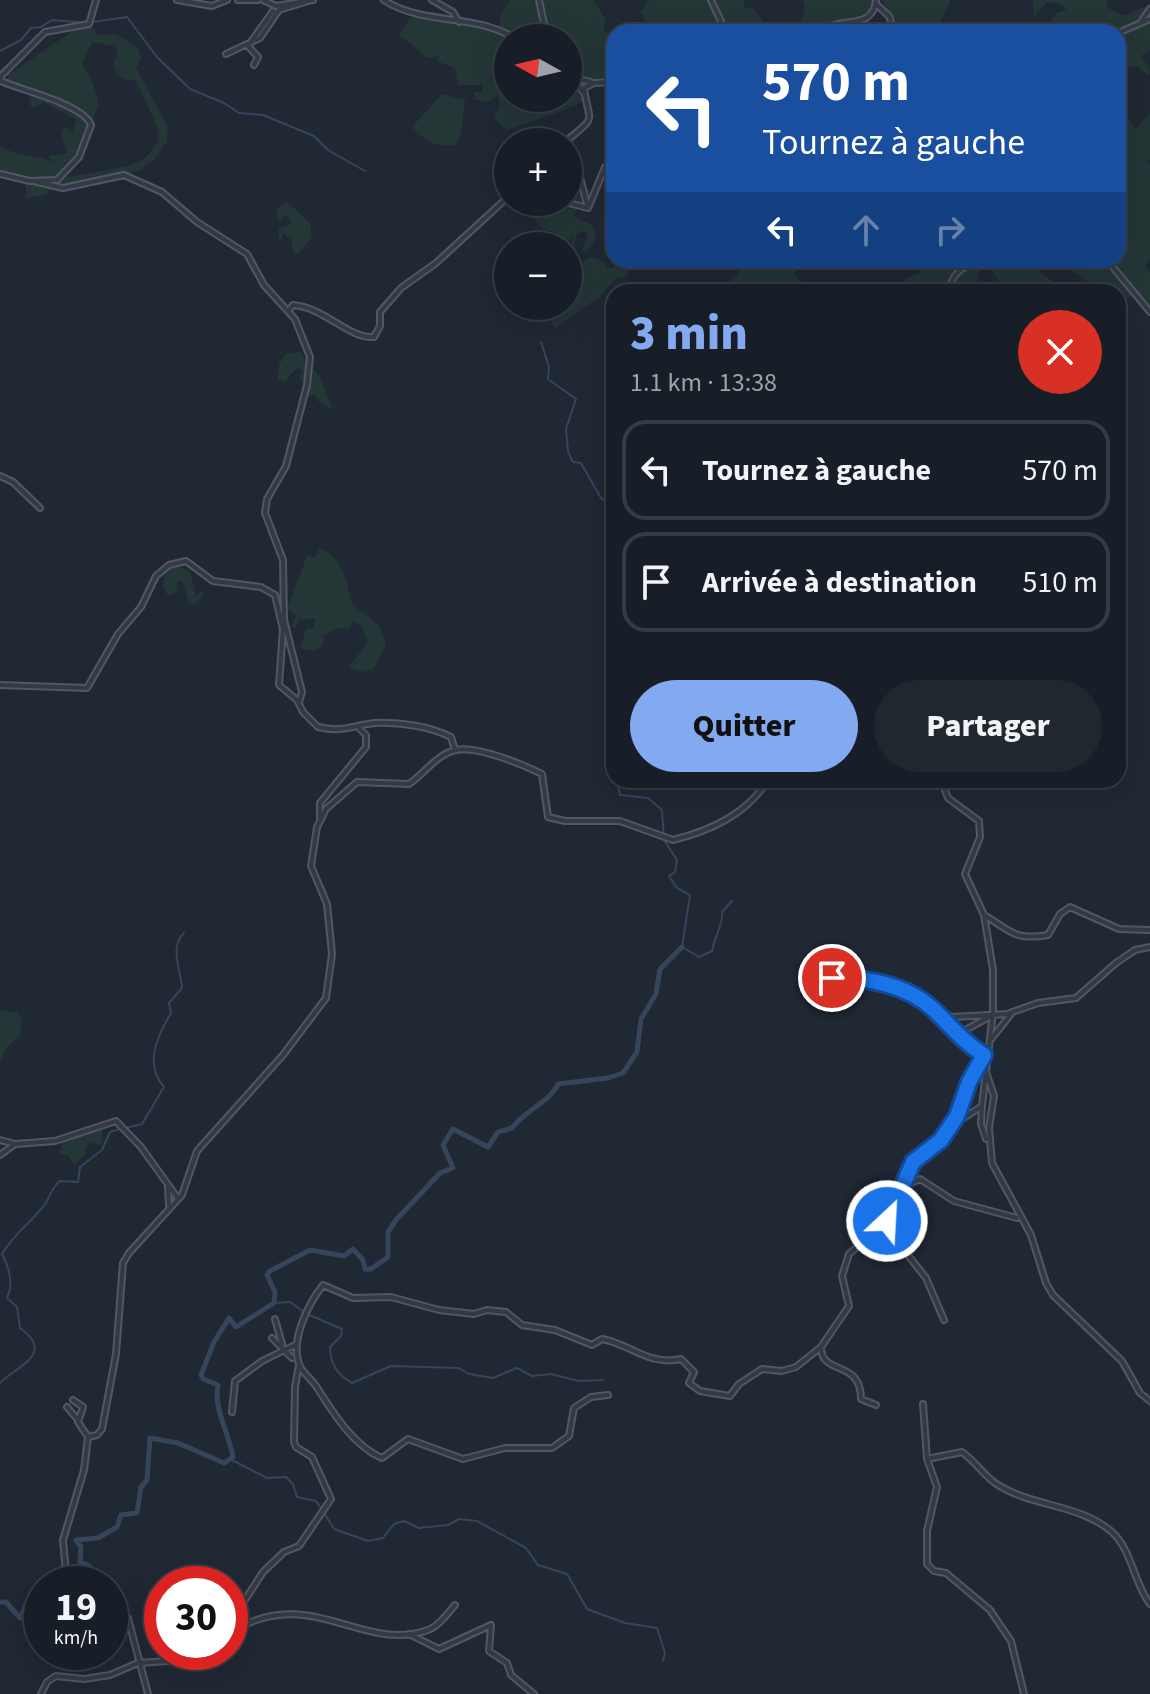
<!DOCTYPE html>
<html lang="fr">
<meta charset="utf-8">
<style>
body{margin:0;font-family:"Source Sans 3",sans-serif;background:#21272f;color:#f1f3f6;height:100vh;display:flex;flex-direction:column;font-size:30px;white-space:nowrap}
*{box-sizing:border-box;margin:0}
p{font-size:26px;color:#9fa2a7}
.icon{flex:none;width:44px;height:44px;fill:none;stroke:currentColor;stroke-width:2;stroke-linecap:round;stroke-linejoin:round}
.map{position:relative;flex:1;overflow:hidden}
.sheet{position:absolute;left:606px;top:284px;width:520px;height:504px;display:flex;flex-direction:column;background:#181e27;border-radius:24px;box-shadow:0 8px 32px #0002,0 0 0 2px #363c44}
.sheet>*{flex:none}
.guide{position:absolute;left:606px;top:24px;width:520px;height:244px;border-radius:24px;box-shadow:0 8px 32px #0002,0 0 0 2px #363c44;background:#1a4fa0;color:#fff;overflow:hidden}
.needle{width:52px;rotate:278deg}
.fabs{position:absolute;left:494px;top:24px;display:grid;gap:16px}
.fabs a{display:grid;place-items:center;width:88px;height:88px;border-radius:50%;background:#181e27;box-shadow:0 8px 32px #0002,0 0 0 2px #363c44;font-size:40px}
.speed{position:absolute;left:24px;top:1566px;display:flex;gap:16px;font-size:40px;font-weight:700;text-align:center}
.speed>*{display:grid;place-content:center;width:104px;height:104px;border-radius:50%;background:#181e27;box-shadow:0 8px 32px #0002,0 0 0 2px #363c44;line-height:1}
.speed small{font-size:20px;font-weight:400}
.speed .limit{border:12px solid #d22;background:#fff;color:#111}
.pin{position:absolute;display:grid;place-items:center;width:68px;height:68px;color:#fff;margin:-34px;border:4px solid #fff;border-radius:50%;box-shadow:0 2px 8px #0007}
.me{position:absolute;width:88px;margin:-44px;rotate:25deg;stroke-linejoin:round;filter:drop-shadow(0 0 6px #0008)}
.turn{display:flex;align-items:center;gap:28px;height:168px;padding:0 24px;font-size:36px}
.turn .icon{width:104px;height:104px;stroke-width:2.5}
.turn b{display:block;font-size:56px;line-height:68px}
.lanes{display:flex;align-items:center;height:76px;padding:0 24px;background:#0003;justify-content:center;gap:40px;direction:ltr}
.lanes .off{opacity:.35}
.round{display:grid;place-items:center;flex:none;width:84px;height:84px;border-radius:42px;background:#21272f}
.overview{display:flex;align-items:center;justify-content:space-between;height:136px;padding:0 24px}
h1{font-size:48px;font-weight:800;line-height:60px;color:#83aaf1}
.action{display:flex;gap:16px;margin-top:auto;padding:16px 24px}
.action a{flex:1;height:92px;border-radius:48px;background:#83aaf1;color:#111;font-size:32px;font-weight:800;line-height:92px;text-align:center}
.action a+a{background:#21272f;color:#f1f3f6}
ul{padding:0;list-style:none}
li{display:flex;align-items:center;gap:24px;height:100px;margin:0 16px 12px;padding:0 8px;border:4px solid #363c44;border-radius:24px}
li div{flex:1}
li b{display:block;font-size:30px}
li em{font-style:normal}
.map>svg:first-child{display:block}
.green{fill:#253637;fill-rule:evenodd}
.lines{fill:none;stroke-linecap:round;stroke-linejoin:round}
.stream{stroke:#36455c;stroke-width:2}
.river{stroke:#36455c;stroke-width:5}
.minor-casing{stroke:#515763;stroke-width:8}
.minor{stroke:#333a45;stroke-width:4}
.route-casing{stroke:#114b97;stroke-width:20}
.route{stroke:#1a73e8;stroke-width:14}
</style>
<div class="map">
<svg width="1150" height="1694" viewBox="0 0 1150 1694">
<rect width="100%" height="100%" fill="#202834"/>
<!-- green -->
<path class="green" d="M510,0H593L606,20L603,31L614,37V77L576,82L584,99C572,111 527,122 507,130L494,118L500,107L498,95L488,102L473,99L474,92H482V85H458L455,68L439,62L438,56L428,58L399,35L411,17L500,26V16ZM508,38H568V98H508Z
M649,0H744V8L752,7L771,32H652L640,12Z
M803,0H874L875,13L865,24L875,32H772L789,23H800L805,11Z
M881,0H951L936,31L919,22L897,32V21Z
M1033,0H1107L1108,8L1125,16L1150,4V50L1141,56L1150,69L1148,75L1136,66L1125,68L1118,61V32H1064L1067,24L1059,32H1044L1056,13L1067,10L1060,4L1047,2L1034,17Z
M93,26L97,35L116,34L138,48L141,58L136,68L168,127L167,141L156,158L139,171L51,186L47,194L26,199L25,183L0,174V146C17,157 35,154 52,162L49,156L67,153L61,132L65,127L72,133L76,120L44,102L32,108L29,102L32,94L7,80L8,75L77,28ZM93,42L114,46L118,53L113,64L117,75L129,81L136,80C143,100 158,120 159,140C153,148 146,160 137,163C126,167 70,178 61,177C70,168 97,115 98,104C98,92 88,73 82,63Z
M442,94L465,100L461,136L454,145C435,148 425,141 412,127Z
M1126,113L1135,130L1150,113V159L1145,161L1150,165V259L1145,266L1150,273V312L1134,290L1118,312V292H1100L1099,281L1091,285C1082,273 1069,274 1060,262L1118,260V120Z
M568,173L593,193L591,200L581,201L573,216L592,225L596,238L587,252L582,250L588,234L584,231L576,234L574,249L568,259L574,235L565,244L554,232L542,229L532,216L534,209L551,213L558,202H568Z
M286,201L310,223L312,238L298,254L293,252L291,239L283,233L281,240L278,238L279,228L292,224L286,214L280,220L277,218V210Z
M590,257L605,262L607,268L626,266L628,276L615,279L599,297L554,329L550,316L555,306H568C568,285 570,269 590,257Z
M747,260H796L795,276L814,292H765L766,288L759,285L756,292L727,283L739,275L736,264Z
M919,260H980L978,281L965,288L968,292H904L905,279L921,273Z
M990,260H1038L1042,274L1059,285L1058,292C1034,292 997,296 991,266L985,265Z
M300,352L320,377L333,410L318,401L315,394L308,397L306,395L308,389L299,376L303,371L299,366L285,381L278,380L279,365L285,354Z
M319,549C342,553 348,585 352,605C372,620 380,619 386,646L373,669L363,672L348,668L368,642L361,625L353,621L350,629L337,628L323,635L324,644L313,651L300,648L306,629L313,628L316,618L299,621L295,629L291,627L296,616L287,609L307,556L315,558Z
M173,566L190,571L196,597L202,591L204,594L194,605L188,601L183,583L178,580L176,592L168,596L163,587L165,570Z
M0,1010L17,1013L22,1019L21,1034L6,1048L0,1064Z
M102,1128L103,1142L98,1145L93,1142L86,1147V1153L74,1166L69,1156L59,1153L63,1141Z"/>
<g class="lines">
<!-- stream -->
<path class="stream" d="M92,22L127,17L157,57L190,89L224,103L239,113L263,115L314,136L328,150L365,171
M0,51L21,40L31,28L41,27L52,20L87,23L93,1
M541,342L549,367L548,379L576,399L566,429L568,452L573,462L581,463L601,498L608,503L610,528L614,532
M617,780L620,795L648,798L662,810L664,840L677,860L675,872L669,876L677,888L690,895L682,947L699,957L712,951C714,938 724,923 722,912L732,901
M126,1128L142,1124L164,1087C144,1065 157,1036 171,1013L169,1003L182,988C181,972 169,946 184,933
M274,1303L290,1302L304,1312
M307,1314L342,1329L341,1336L330,1347C330,1363 337,1375 352,1383L391,1366L459,1368L469,1374L493,1378L517,1368L532,1376L551,1374L579,1381L603,1380
M0,1383C15,1367 57,1354 20,1328L17,1307L7,1298C14,1283 9,1268 2,1254C13,1235 29,1224 42,1208C50,1199 50,1189 60,1181L78,1182L80,1167L102,1150L110,1132L120,1129
M230,1459L267,1478L286,1477L293,1484L297,1497L316,1501L320,1507
M323,1511L334,1529L368,1541L383,1538L394,1524L404,1521L419,1528L448,1525L459,1519L477,1521L526,1548L538,1565L567,1574L587,1609L625,1623L657,1628L665,1653L663,1661"/>
<!-- river -->
<path class="river" d="M87,1584L93,1574L89,1566L80,1562L81,1547L76,1540L98,1538L117,1527L121,1515L137,1513L141,1487L147,1480L150,1438L178,1443L224,1463L233,1457C229,1433 213,1408 218,1385L203,1379L201,1375L214,1342L229,1318L236,1327L274,1303L275,1292L267,1275L270,1271L310,1250L344,1256L353,1249L363,1260L365,1269H371L388,1257V1232L396,1220L440,1173L453,1168L443,1145L453,1129L488,1147L498,1132L512,1128C524,1111 549,1103 558,1084L608,1078L623,1073L637,1052L641,1019L656,994L660,969L682,947
M0,1602H6L20,1618C28,1606 24,1595 42,1591"/>
<!-- minor casing -->
<g class="minor-casing">
<path id="minor" d="M177,0L212,6L227,0
M238,0H258
M263,0L276,6L313,0
M384,0C423,26 475,13 514,38
M432,0L453,12L459,22
M539,0L547,38
M711,0L726,32
M876,4L889,16L895,32
M1141,22L1150,9
M823,32C838,15 873,32 876,0
M911,32L915,31
M1118,33L1150,19
M226,54L260,38L279,10L308,1
M254,65L258,57L248,46L273,11
M568,76L591,82
M572,78L583,92
M565,142C600,114 588,124 584,88L594,83L614,82
M0,174L30,181L57,180L79,157L91,125C83,104 23,91 1,81V76L45,32L89,24L96,0
M37,182L63,188L124,175L162,192L197,222L247,254L264,285L295,319L310,357L307,385L286,466L267,499L265,513L283,560L284,620L302,692L299,703
M565,202L588,208L581,181L568,166
M589,206L605,167L614,162
M1107,260L1150,312
M950,292C950,273 964,266 980,260
M288,311L293,305C324,307 349,339 374,337L380,326V312L401,288L436,263L508,197
M0,476L13,482L40,508
M0,685L87,688L118,634L141,607L156,576L169,565L186,561L213,581L261,587L275,595L283,629L279,685L297,700L303,712L318,727C343,733 354,725 375,723C400,722 429,726 451,737L455,750
M941,780L948,798L979,821L980,837L965,874L984,915L993,970V1013L986,1072L994,1096L989,1128L992,1163L1031,1235L1046,1283L1053,1295L1122,1361L1140,1393L1150,1401
M320,818V803L366,747V735L360,729
M984,915C1010,930 1013,941 1048,935L1060,914L1070,907L1119,929L1150,930
M827,984L832,978L876,980L952,1017L1007,1014L1038,1003L1076,998L1116,963L1135,950L1150,947
M895,988L909,986L920,998
M930,1007L957,1036L984,1055
M956,1035L993,1015
M992,1038L1011,1014
M982,1105L981,1124L986,1139
M950,1127L964,1104L977,1065L986,1054
M0,1140L15,1144L55,1141L116,1121L141,1147L177,1197
M932,1149L941,1146L954,1126
M0,1155L15,1144
M905,1186L920,1179L954,1201L1017,1218
M168,1187L169,1206
M899,1201L904,1225L900,1245L926,1278L944,1320
M275,1319L282,1344
M272,1338L292,1358
M821,1348C822,1376 861,1359 861,1399L876,1405
M608,1395L591,1397L574,1408L569,1436L552,1448H505L463,1459L408,1439L382,1458C353,1446 332,1411 316,1386C311,1379 303,1373 300,1366C289,1342 308,1304 323,1285L353,1298L391,1297L439,1310L474,1314L487,1310L506,1312L522,1325L555,1330L592,1345L602,1339C633,1345 648,1366 681,1359L694,1372L689,1383L700,1391L730,1396L739,1384L762,1369L782,1371L796,1367L821,1347L849,1306L842,1276L849,1254L887,1221L899,1201L913,1162L950,1127L982,1106L986,1072
M73,1400L83,1407L78,1422L88,1437
M923,1404L927,1459L962,1452C975,1461 985,1477 998,1485C1033,1507 1080,1504 1112,1532C1132,1550 1134,1584 1150,1604
M67,1407L78,1420
M232,1412L235,1381L262,1361L297,1344
M927,1459L937,1487L927,1531V1564L934,1571L946,1573L990,1610L1011,1641L1024,1694
M67,1584L63,1540L84,1470L88,1437L97,1435L102,1429L116,1354L123,1263L129,1253L182,1195L197,1151L283,1055L326,998L332,954L327,904L311,866L317,827L326,809L357,782L409,784C424,774 437,754 456,750C476,745 524,765 542,774L548,817L565,821H620L673,840C710,831 748,813 768,780
M110,1610L128,1618L148,1694
M230,1623L263,1572L284,1552L299,1546L331,1499L312,1457L296,1447L294,1442L295,1387L299,1365
M230,1633C309,1582 362,1654 428,1630C438,1627 448,1613 455,1605
M409,1634L439,1649L491,1625L489,1651L507,1663L511,1675L534,1694
M41,1694L47,1682L56,1676L84,1679L110,1675L138,1663L169,1661L199,1652"/>
</g>
<!-- minor -->
<use href="#minor" class="minor"/>
</g>
<g class="lines">
<!-- route casing -->
<g class="route-casing">
<path id="route" d="M832,978C866,977 907,985 933,1009C950,1025 963,1042 984,1055L969,1082L957,1116L941,1140L913,1162L887,1221"/>
</g>
<!-- route -->
<use href="#route" class="route"/>
</g>
</svg>
<div class="fabs">
<a><svg class="needle" viewBox="-14 -14 28 28"><path d="M0-13l5 13h-10z" fill="#e53935"/><path d="M0 13l5-13h-10z" fill="#9fa2a7"/></svg></a>
<a>+</a>
<a>−</a>
</div>
<div class="speed"><div>19<small>km/h</small></div><div class="limit">30</div></div>
<div class="pin" style="left:832px;top:978px;background:#d93025"><svg class="icon" aria-label="arrive" viewBox="0 0 24 24"><path d="M6 21V4h12l-3 4 3 4H6"/></svg></div>
<svg class="me" style="left:887px;top:1221px" viewBox="-20 -20 40 40"><circle r="17" fill="#1a73e8" stroke="#fff" stroke-width="3"/><path d="M0-11L8 9 0 5-8 9z" fill="#fff"/></svg>
<div class="guide">
<div class="turn"><svg class="icon" aria-label="left" viewBox="0 0 24 24"><path d="M17 20v-9H6M10 6l-5 5 5 5"/></svg><div><b>570 m</b>Tournez à gauche</div></div>
<div class="lanes"><svg class="icon" aria-label="left" viewBox="0 0 24 24"><path d="M17 20v-9H6M10 6l-5 5 5 5"/></svg><svg class="icon off" aria-label="ahead" viewBox="0 0 24 24"><path d="M12 20V5M6 11l6-6 6 6"/></svg><svg class="icon off" aria-label="right" viewBox="0 0 24 24"><path d="M7 20v-9h11M14 6l5 5-5 5"/></svg></div>
</div>
<section class="sheet">
<div class="overview"><div><h1>3 min</h1><p>1.1 km · 13:38</p></div><a class="round" style="background:#d93025;color:#fff"><svg class="icon" aria-label="close" viewBox="0 0 24 24"><path d="M6 6l12 12M18 6L6 18"/></svg></a></div>
<ul>
<li><svg class="icon" aria-label="left" viewBox="0 0 24 24"><path d="M17 20v-9H6M10 6l-5 5 5 5"/></svg><div><b>Tournez à gauche</b></div><em>570 m</em></li>
<li><svg class="icon" aria-label="arrive" viewBox="0 0 24 24"><path d="M6 21V4h12l-3 4 3 4H6"/></svg><div><b>Arrivée à destination</b></div><em>510 m</em></li>
</ul>
<div class="action"><a>Quitter</a><a>Partager</a></div>
</section>
</div>
